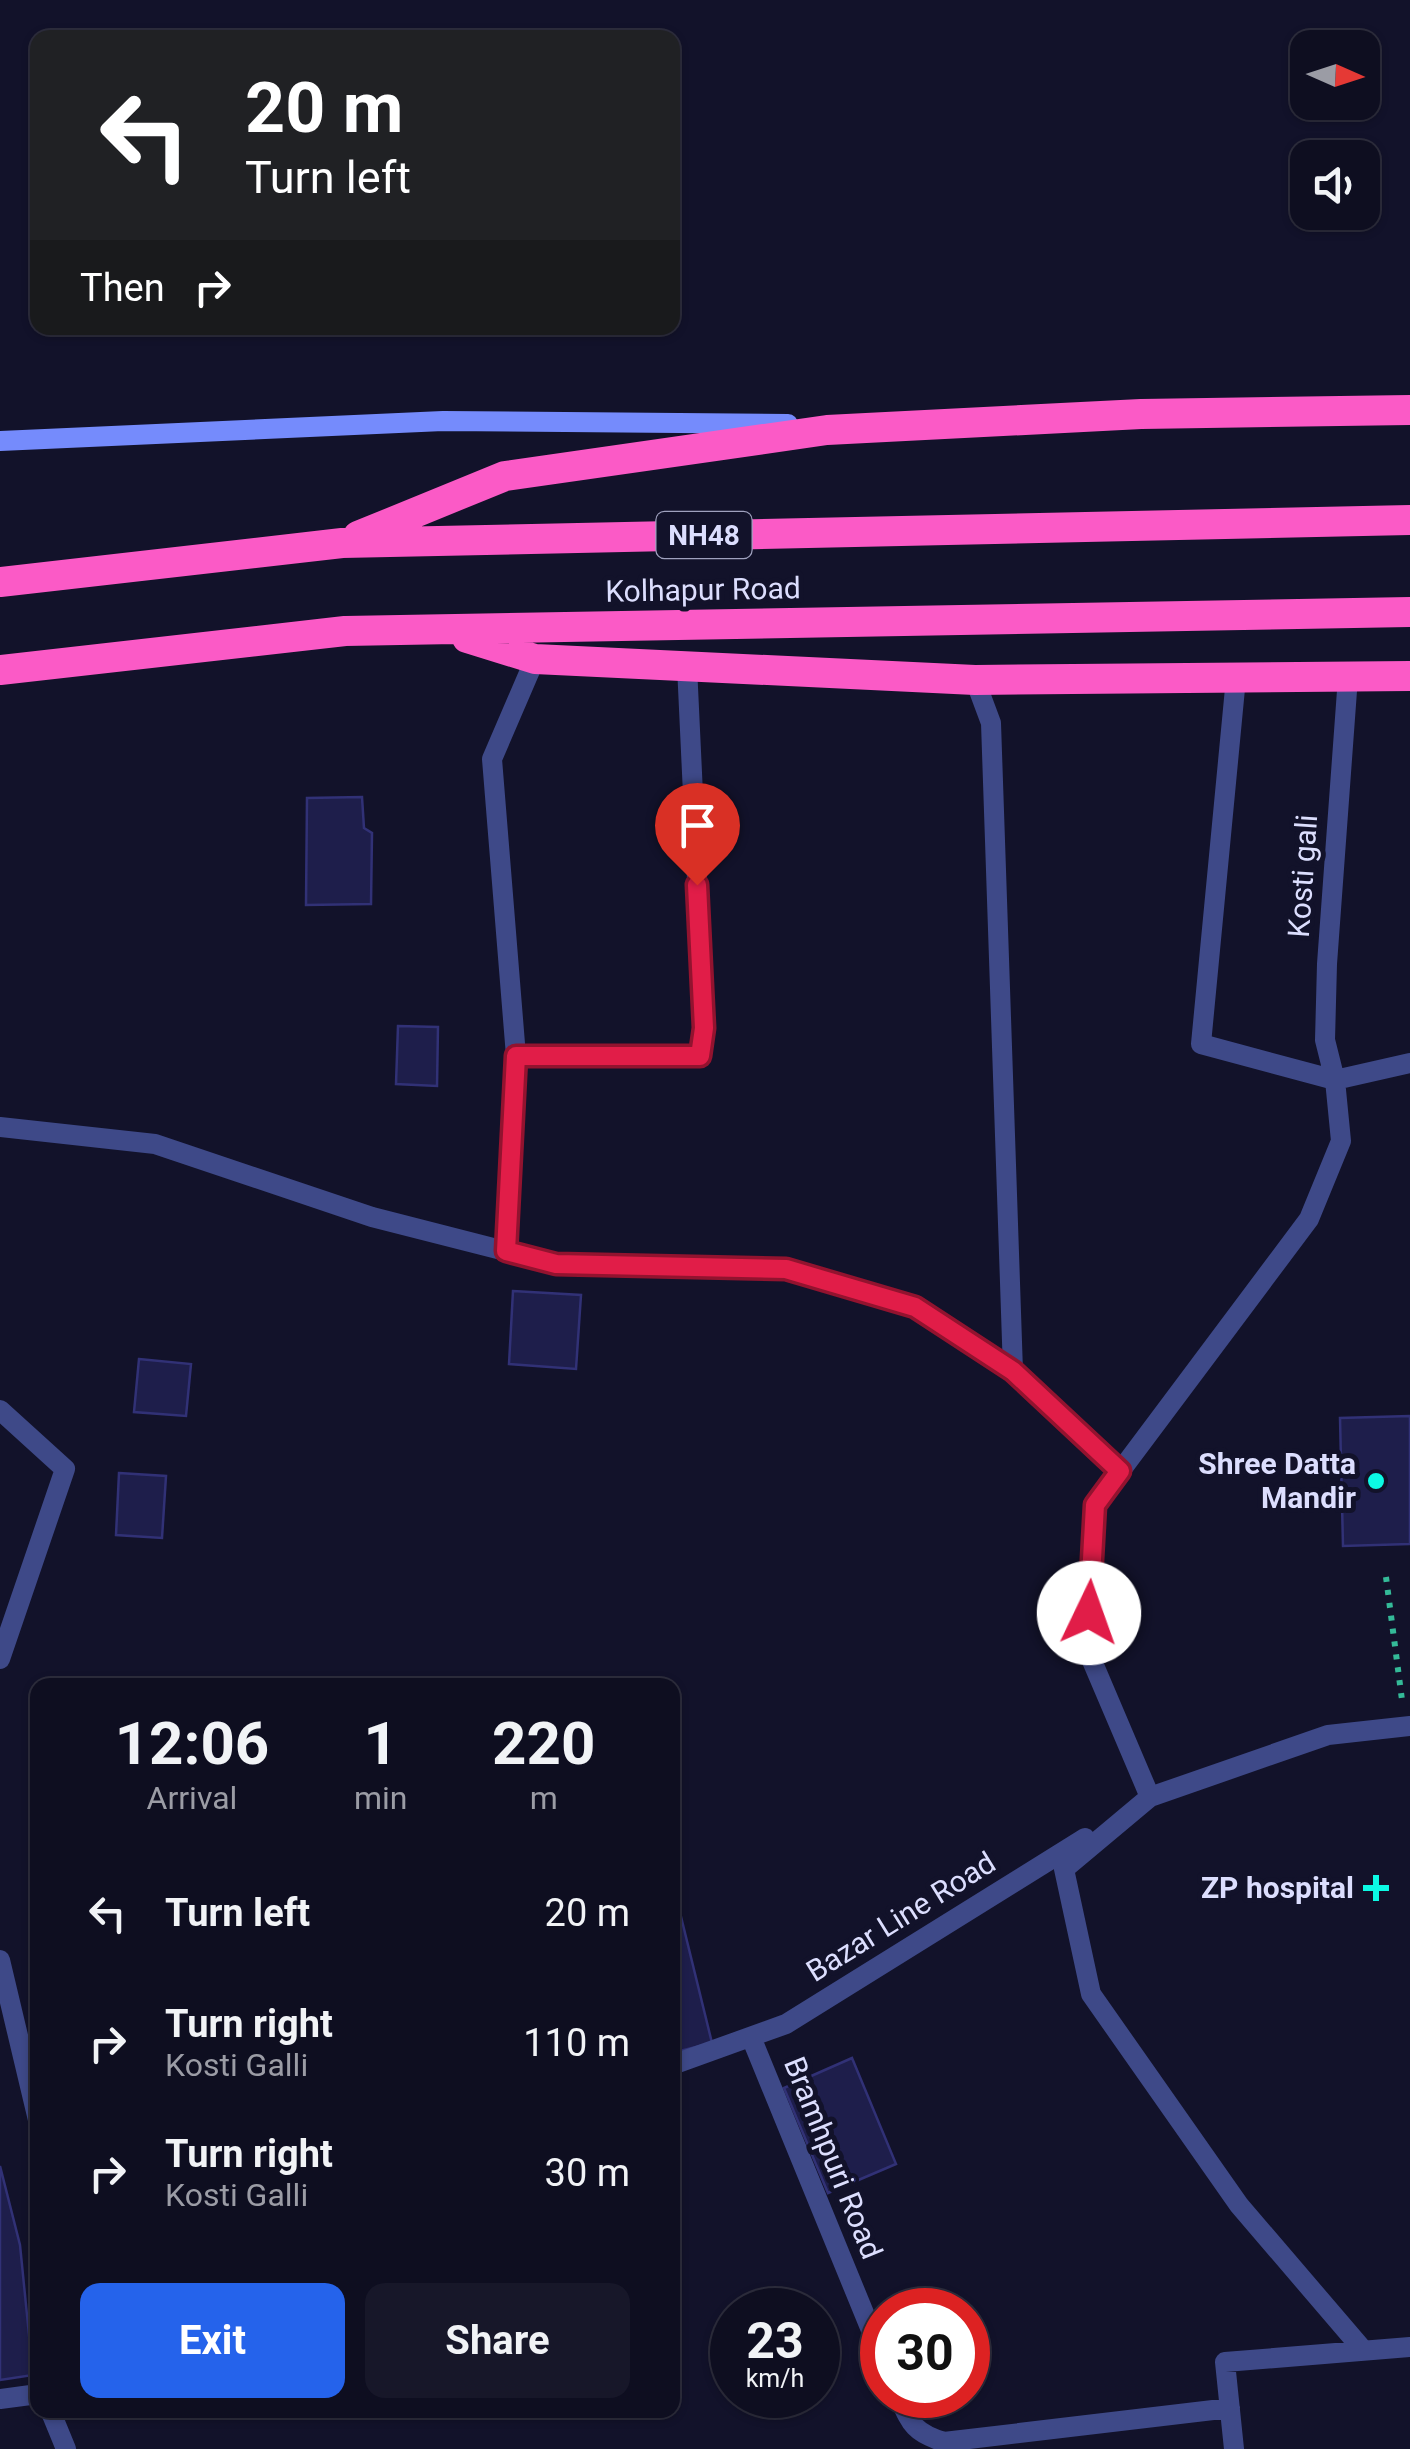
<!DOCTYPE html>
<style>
body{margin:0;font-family:Roboto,sans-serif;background:#171729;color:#f1f3f6;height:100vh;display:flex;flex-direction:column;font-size:38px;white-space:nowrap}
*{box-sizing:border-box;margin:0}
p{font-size:32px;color:#9b9ca5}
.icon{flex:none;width:55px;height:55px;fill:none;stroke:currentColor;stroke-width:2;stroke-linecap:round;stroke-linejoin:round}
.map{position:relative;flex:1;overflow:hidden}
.drawer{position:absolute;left:30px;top:1678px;width:650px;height:740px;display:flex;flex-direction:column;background:#0e0e20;border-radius:20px;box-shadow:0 2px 8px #0004,0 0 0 2px #2e2e3e}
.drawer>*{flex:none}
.hud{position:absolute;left:30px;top:30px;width:650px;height:305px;border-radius:20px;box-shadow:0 2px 8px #0004,0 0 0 2px #2e2e3e;background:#202124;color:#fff;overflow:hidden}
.needle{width:65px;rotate:93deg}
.fabs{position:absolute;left:1290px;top:30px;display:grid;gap:20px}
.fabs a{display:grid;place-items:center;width:90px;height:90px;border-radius:20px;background:#0e0e20;box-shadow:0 2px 8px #0004,0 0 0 2px #2e2e3e;font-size:50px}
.speed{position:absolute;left:710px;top:2288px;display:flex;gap:20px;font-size:50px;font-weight:700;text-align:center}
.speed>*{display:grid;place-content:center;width:130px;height:130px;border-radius:50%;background:#0e0e20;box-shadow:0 2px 8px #0004,0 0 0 2px #2e2e3e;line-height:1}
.speed small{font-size:25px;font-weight:400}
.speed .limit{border:15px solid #d22;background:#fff;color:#111}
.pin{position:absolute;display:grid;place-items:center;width:85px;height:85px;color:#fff;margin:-102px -42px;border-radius:50% 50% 50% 0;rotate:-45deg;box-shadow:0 0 10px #0007}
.pin .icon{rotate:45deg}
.me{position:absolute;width:110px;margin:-55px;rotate:3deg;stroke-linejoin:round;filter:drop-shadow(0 0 8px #0008)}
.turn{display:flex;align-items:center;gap:35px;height:210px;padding:0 50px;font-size:45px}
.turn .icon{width:130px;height:130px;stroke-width:2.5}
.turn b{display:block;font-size:70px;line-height:85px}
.then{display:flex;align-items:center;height:95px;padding:0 50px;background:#0003;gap:20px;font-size:38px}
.eta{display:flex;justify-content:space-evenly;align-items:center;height:170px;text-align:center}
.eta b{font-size:60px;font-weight:700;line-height:70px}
.button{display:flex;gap:20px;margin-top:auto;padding:20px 50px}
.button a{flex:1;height:115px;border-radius:20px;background:#2563eb;color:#fff;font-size:40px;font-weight:700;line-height:115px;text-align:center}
.button a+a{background:#171729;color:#f1f3f6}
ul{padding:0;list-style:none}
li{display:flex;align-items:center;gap:30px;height:130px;padding:0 50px}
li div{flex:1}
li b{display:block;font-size:38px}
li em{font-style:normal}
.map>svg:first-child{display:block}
.building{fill:#1e1e4b;stroke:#313176;stroke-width:2.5}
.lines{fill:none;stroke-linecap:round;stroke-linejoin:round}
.path{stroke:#34ba98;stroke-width:6;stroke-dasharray:5 8;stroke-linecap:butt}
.street{stroke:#3e4988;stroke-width:20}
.secondary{stroke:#758bfc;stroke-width:20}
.highway{stroke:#fb5ac6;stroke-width:30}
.route-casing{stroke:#92132f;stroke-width:25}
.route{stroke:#e11d48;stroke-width:18}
.poi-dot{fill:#0cfae4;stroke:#12122a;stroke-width:4}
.labels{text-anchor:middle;stroke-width:10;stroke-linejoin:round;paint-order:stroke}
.shield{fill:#12122a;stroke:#9fa1be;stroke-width:2.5}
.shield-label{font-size:28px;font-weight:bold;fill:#dcdefe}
.street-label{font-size:30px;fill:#dcdefe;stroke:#12122a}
.poi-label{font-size:30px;font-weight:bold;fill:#dcdefe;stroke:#12122a;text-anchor:end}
</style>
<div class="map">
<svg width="1410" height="2449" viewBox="0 0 1410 2449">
<rect width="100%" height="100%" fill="#12122a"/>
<!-- building -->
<path class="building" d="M362,797L364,828L372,833L371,904L306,905L307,798Z
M398,1026L438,1027L437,1086L396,1084Z
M513,1291L581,1295L576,1369L509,1364Z
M139,1359L191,1364L186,1416L134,1412Z
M1410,1416V1544L1343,1546L1340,1418Z
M119,1473L166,1476L162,1538L116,1535Z
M672,1880L712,2043L672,2053Z
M852,2058L896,2164L828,2193L784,2088Z
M0,2166L20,2245L33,2375L0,2380Z"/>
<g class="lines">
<!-- path -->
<path class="path" d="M1386,1577L1402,1700"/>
<!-- street -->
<path class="street" d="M1236,678L1201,1044L1335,1080L1325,1040L1327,964L1348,677
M975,680L991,723L1013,1371
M516,1056L492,759L535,659
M0,1127L155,1144L372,1217L556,1264L786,1269L915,1307L1013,1371L1120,1471
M506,1251L516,1056H700L704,1029L687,666
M0,1410L65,1469L0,1659
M1150,1797L1087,1649L1095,1505L1309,1219L1341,1141L1335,1080L1410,1063
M0,1960L38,2120
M751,2037L882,2357
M672,2065L786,2024L1085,1838
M1364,2351L1239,2205L1091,1994L1064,1869L1150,1797L1328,1735L1410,1726
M898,2395C911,2424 913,2432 944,2442L1230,2408
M0,2399L38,2394
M50,2410L66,2449
M1234,2449L1225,2362L1410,2347"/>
<!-- secondary -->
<path class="secondary" d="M0,441L443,421L788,424"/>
<!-- highway -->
<path class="highway" d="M358,536L505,476L827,430L1141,414L1410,410
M0,582L342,543L1410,520
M467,638L535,659L975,680L1410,676
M0,670L345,631L1410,612"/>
</g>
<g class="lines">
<!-- route casing -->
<g class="route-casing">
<path id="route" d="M697,885L704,1028L700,1056H516L506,1251L556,1264L786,1269L915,1307L1013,1371L1120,1471L1095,1505L1089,1613"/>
</g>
<!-- route -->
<use href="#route" class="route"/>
</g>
<!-- markers -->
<g class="poi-dot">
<circle cx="1376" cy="1481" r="10"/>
<path d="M1371 1873h10v10h10v10h-10v10h-10v-10h-10v-10h10z"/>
</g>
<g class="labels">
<!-- shield labels -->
<rect class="shield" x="656.5" y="512" width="95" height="46" rx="8"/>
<g class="shield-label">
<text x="704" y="545">NH48</text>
</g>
<!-- street labels -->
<g class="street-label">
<text transform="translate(703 590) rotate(-1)" y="10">Kolhapur Road</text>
<text transform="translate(1303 876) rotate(-86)" y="10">Kosti gali</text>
<text transform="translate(901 1917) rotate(-32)" y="10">Bazar Line Road</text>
<text transform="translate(833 2158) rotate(68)" y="10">Bramhpuri Road</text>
</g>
<!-- poi labels -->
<g class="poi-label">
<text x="1356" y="1474">Shree Datta<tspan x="1356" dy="34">Mandir</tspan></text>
<text x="1354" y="1898">ZP hospital</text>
</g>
</g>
</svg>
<div class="fabs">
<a><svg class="needle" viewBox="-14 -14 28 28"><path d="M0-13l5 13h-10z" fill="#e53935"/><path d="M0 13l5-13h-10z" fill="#9b9ca5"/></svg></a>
<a><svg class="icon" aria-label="sound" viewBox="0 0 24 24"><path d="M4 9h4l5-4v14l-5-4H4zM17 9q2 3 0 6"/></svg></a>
</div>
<div class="speed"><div>23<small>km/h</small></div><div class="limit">30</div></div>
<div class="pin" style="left:697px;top:885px;background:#d93025"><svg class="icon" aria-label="arrive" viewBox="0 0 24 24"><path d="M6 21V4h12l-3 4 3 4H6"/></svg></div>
<svg class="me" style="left:1089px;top:1613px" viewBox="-20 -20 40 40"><circle r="19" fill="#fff"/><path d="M0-13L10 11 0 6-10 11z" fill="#e11d48"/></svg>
<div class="hud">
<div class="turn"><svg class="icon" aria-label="left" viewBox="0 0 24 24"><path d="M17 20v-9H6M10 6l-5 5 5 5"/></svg><div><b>20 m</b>Turn left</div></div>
<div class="then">Then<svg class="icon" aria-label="right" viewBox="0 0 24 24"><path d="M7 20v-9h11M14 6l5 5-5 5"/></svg></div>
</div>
<section class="drawer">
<div class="eta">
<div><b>12:06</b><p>Arrival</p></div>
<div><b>1</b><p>min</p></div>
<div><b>220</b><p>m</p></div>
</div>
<ul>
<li><svg class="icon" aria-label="left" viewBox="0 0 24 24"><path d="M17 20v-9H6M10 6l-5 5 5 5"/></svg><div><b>Turn left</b></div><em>20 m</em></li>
<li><svg class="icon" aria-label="right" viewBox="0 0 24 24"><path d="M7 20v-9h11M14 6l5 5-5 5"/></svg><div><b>Turn right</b><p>Kosti Galli</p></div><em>110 m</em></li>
<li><svg class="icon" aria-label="right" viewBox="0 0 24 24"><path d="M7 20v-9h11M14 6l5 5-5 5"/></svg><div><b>Turn right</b><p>Kosti Galli</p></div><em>30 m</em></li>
</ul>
<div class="button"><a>Exit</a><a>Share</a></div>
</section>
</div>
